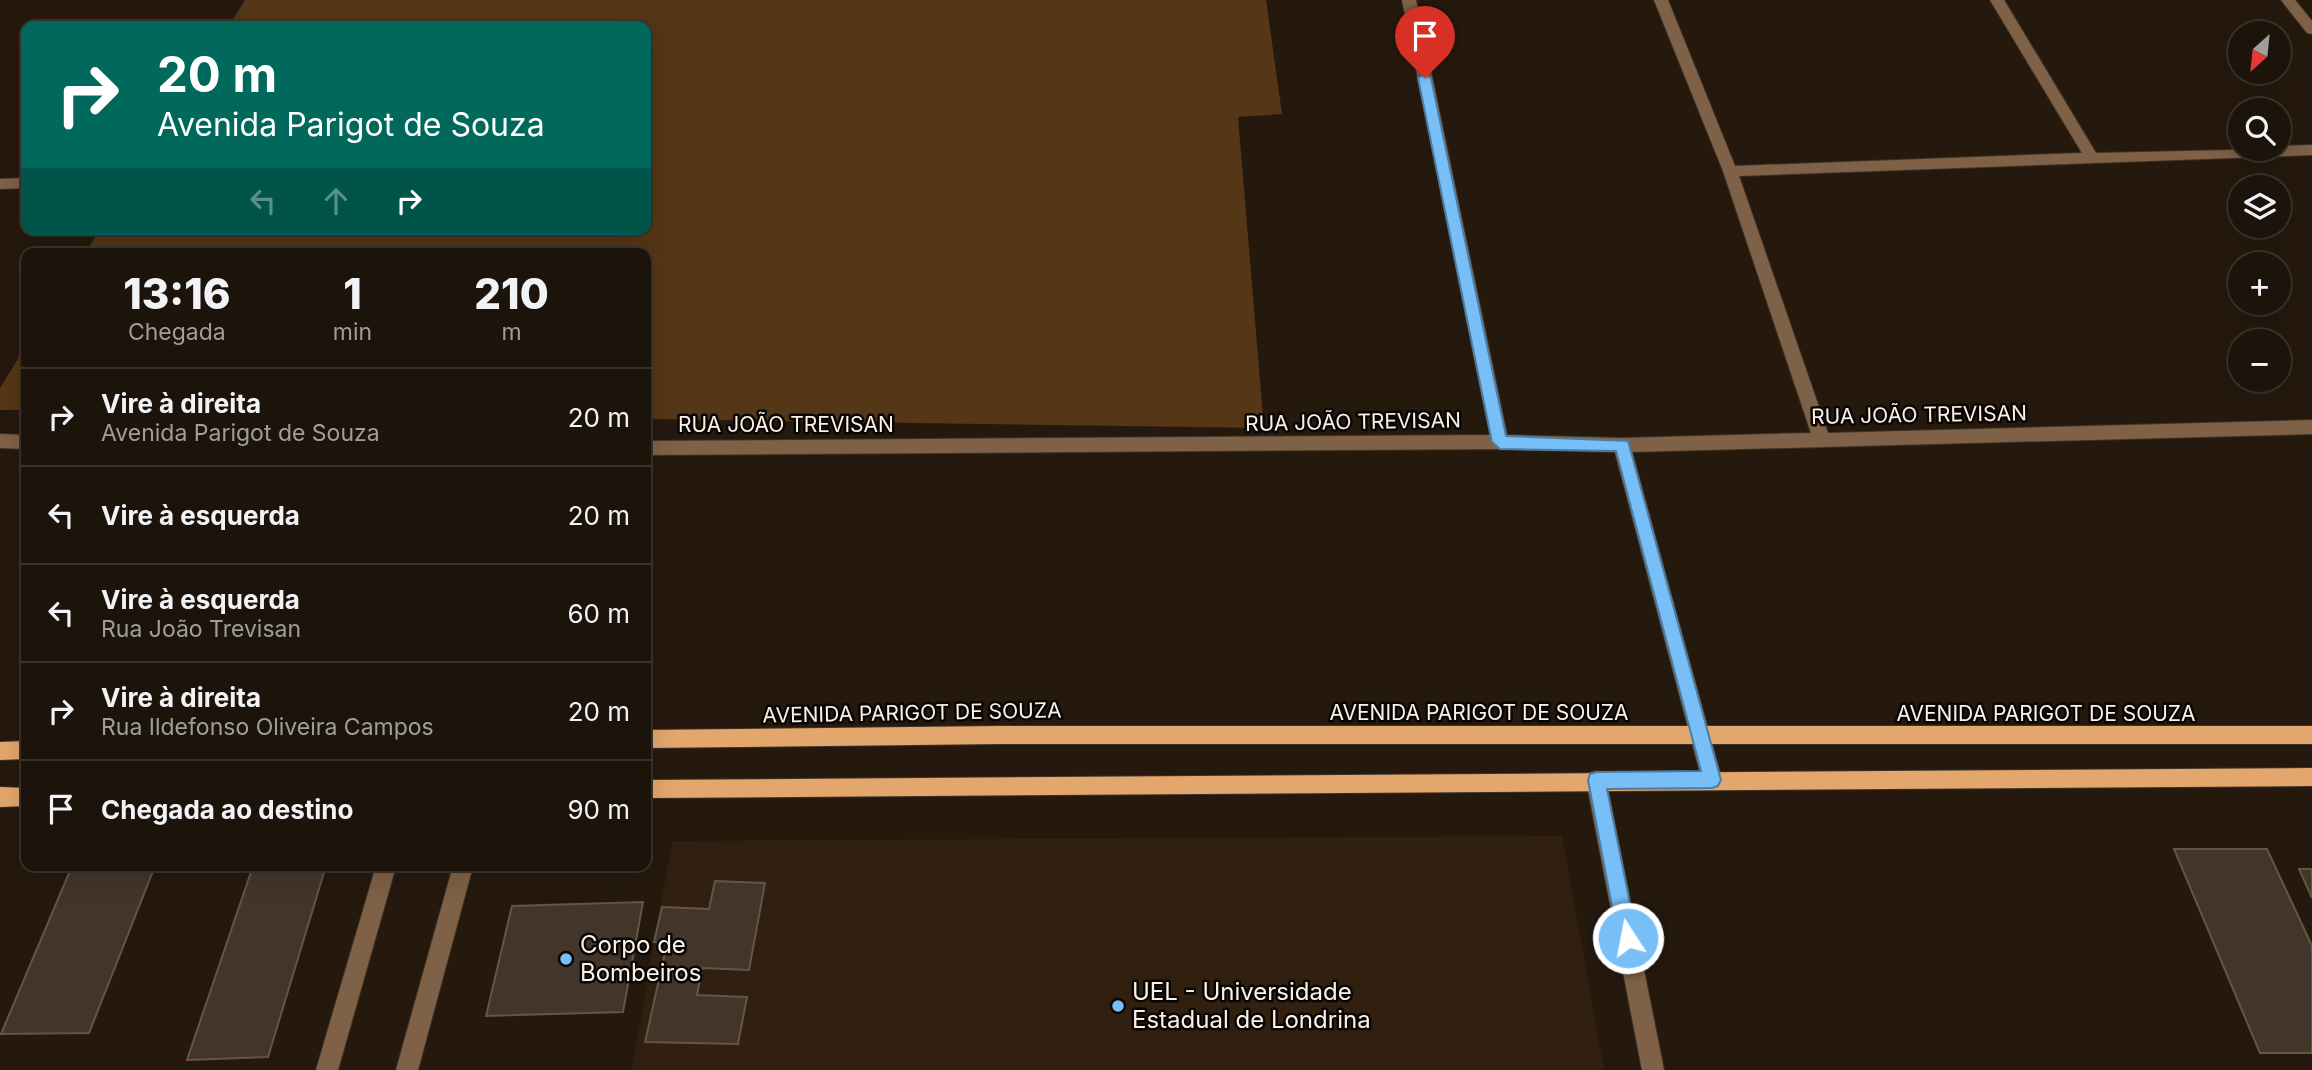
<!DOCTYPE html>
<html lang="pt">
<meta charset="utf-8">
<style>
body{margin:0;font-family:Inter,sans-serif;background:#251c13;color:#f1f3f6;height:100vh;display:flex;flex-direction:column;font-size:26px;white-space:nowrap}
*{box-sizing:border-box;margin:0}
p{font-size:23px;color:#a09e9c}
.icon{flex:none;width:38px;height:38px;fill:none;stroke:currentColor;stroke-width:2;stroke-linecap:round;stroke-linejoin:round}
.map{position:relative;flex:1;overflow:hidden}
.side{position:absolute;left:21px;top:248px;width:630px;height:623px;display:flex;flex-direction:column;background:#1c130a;border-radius:14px;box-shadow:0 7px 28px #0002,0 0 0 2px #3a322b}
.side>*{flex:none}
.guide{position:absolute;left:21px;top:21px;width:630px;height:214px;border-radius:14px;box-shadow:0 7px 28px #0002,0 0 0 2px #3a322b;background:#00695c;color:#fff;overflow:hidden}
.needle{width:46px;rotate:207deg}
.fabs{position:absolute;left:2228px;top:21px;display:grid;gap:14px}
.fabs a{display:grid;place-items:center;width:63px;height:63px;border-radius:50%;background:#1c130a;box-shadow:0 7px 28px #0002,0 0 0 2px #3a322b;font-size:35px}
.pin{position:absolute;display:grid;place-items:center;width:60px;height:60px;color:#fff;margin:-72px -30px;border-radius:50% 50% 50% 0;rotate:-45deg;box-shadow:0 0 7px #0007}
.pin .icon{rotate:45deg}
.me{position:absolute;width:77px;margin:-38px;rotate:349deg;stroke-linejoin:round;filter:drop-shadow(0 0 5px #0008)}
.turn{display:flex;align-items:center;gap:24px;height:147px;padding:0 21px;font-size:32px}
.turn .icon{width:91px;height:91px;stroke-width:2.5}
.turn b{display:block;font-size:49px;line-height:60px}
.lanes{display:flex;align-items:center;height:66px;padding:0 21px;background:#0003;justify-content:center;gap:35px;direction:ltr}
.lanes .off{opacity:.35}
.eta{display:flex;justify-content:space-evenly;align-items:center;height:119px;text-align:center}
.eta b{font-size:42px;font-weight:800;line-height:49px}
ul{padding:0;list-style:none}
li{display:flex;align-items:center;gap:21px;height:98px;padding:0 21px;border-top:2px solid #3a322b}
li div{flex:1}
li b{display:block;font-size:26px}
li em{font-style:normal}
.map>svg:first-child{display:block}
.built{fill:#312010}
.green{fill:#553616}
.building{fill:#433529;stroke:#635548;stroke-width:2}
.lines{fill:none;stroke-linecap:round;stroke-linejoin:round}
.minor-casing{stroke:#3f3328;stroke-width:2}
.major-casing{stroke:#3f3328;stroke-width:2}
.minor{fill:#7e6146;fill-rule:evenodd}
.major{fill:#e3a66d;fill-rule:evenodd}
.route{fill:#78bff7;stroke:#4e7ca1;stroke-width:2}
.poi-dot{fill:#78bff7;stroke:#0a0603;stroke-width:2.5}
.labels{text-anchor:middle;stroke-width:5;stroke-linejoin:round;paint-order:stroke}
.street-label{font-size:21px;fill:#faf1ea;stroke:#0a0603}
.near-poi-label{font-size:24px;fill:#faf1ea;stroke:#0a0603;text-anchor:start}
</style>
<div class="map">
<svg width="2312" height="1070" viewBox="0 0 2312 1070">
<rect width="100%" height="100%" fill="#25190e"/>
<!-- built -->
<path class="built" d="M1562,836L1604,1070H632L672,841Z"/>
<!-- green -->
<path class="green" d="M245,0H1266L1282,114L1238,117L1264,428L646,419V254H85L100,229H646V26H229Z
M26,346V410H0V388Z"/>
<!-- building -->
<path class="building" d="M2174,849H2267L2312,946V1053H2260Z
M72,866H155L89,1033L1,1034Z
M253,866H326L268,1057L187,1060Z
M2299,869H2312V898Z
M715,881L765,883L749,970L702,968L697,995L747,997L738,1044L645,1042L667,944L654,942L662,907L709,909Z
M643,902L623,1012L486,1016L512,906Z"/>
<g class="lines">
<!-- minor casing -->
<g class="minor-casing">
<path id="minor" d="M1402,0H1416L1507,435L1622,438L1811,433L1723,171L1654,0H1668L1735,166L2082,153L1990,0H2004L2096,153L2278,149V146L2312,145V155L1739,176L1828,433L2312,420V434L1632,452L1722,780L1719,787L1712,789L1705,787L1702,780L1615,452L1500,449L646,455V441L1490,435Z
M2281,0H2295L2312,21V34L2307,33Z
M26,178V188L0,189V179Z
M0,434L26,435V449L0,448Z
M1596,771L1603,773L1606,780L1664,1070H1642L1586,780L1589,773Z
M376,866H396L338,1070H316Z
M453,866H473L418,1070H396Z"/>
</g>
<!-- major casing -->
<g class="major-casing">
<path id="major" d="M999,726H2312V744H999L646,748V730Z
M26,741V759L0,760V742Z
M2312,768V786L646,798V780Z
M0,787L26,788V806L0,807Z"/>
</g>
<!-- minor -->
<use href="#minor" class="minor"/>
<!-- major -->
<use href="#major" class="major"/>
</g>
<!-- route -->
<path class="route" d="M1425,74L1431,78L1506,436L1628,441L1721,780L1718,786L1712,788L1607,789L1637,938L1634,945L1628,948L1621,945L1618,938L1588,780L1590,774L1597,772L1701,771L1616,451L1500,449L1492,442L1418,78Z"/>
<!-- markers -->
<g class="poi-dot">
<circle cx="566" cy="959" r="7"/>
<circle cx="1118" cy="1006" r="7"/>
</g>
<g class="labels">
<!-- street labels -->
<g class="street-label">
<text transform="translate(1919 415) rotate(-1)" y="7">RUA JOÃO TREVISAN</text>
<text transform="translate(1353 422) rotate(-1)" y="7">RUA JOÃO TREVISAN</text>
<text x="786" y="432">RUA JOÃO TREVISAN</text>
<text transform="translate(912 713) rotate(-1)" y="7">AVENIDA PARIGOT DE SOUZA</text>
<text x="1479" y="720">AVENIDA PARIGOT DE SOUZA</text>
<text x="2046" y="721">AVENIDA PARIGOT DE SOUZA</text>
</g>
<!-- near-poi labels -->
<g class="near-poi-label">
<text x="580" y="953">Corpo de<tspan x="580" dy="28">Bombeiros</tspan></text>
<text x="1132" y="1000">UEL - Universidade<tspan x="1132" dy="28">Estadual de Londrina</tspan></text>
</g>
</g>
</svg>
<div class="fabs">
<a><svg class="needle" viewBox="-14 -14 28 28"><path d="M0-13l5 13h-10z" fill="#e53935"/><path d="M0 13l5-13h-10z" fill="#a09e9c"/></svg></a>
<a><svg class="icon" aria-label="search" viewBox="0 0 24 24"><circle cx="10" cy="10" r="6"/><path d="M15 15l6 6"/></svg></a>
<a><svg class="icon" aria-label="layers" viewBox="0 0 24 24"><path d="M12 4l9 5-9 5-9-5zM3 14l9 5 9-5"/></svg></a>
<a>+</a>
<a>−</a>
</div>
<div class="pin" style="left:1425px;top:78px;background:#d93025"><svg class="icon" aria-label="arrive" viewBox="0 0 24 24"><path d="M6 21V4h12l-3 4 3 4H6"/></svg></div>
<svg class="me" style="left:1628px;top:938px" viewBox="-20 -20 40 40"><circle r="17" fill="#78bff7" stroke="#fff" stroke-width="3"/><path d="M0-11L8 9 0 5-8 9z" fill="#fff"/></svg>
<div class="guide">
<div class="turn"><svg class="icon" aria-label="right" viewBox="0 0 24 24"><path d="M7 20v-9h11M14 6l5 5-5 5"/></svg><div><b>20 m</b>Avenida Parigot de Souza</div></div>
<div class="lanes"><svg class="icon off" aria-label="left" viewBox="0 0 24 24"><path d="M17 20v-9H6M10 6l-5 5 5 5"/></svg><svg class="icon off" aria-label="ahead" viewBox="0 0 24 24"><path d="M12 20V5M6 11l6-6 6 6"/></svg><svg class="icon" aria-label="right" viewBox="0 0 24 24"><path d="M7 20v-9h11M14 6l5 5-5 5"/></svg></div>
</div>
<section class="side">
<div class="eta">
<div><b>13:16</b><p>Chegada</p></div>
<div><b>1</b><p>min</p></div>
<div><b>210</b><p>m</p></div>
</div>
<ul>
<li><svg class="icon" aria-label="right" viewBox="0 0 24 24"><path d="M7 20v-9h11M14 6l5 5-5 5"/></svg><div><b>Vire à direita</b><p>Avenida Parigot de Souza</p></div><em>20 m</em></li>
<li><svg class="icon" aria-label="left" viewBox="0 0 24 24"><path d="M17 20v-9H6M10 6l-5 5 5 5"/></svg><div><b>Vire à esquerda</b></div><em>20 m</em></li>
<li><svg class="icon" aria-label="left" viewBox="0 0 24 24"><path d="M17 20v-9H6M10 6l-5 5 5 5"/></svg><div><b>Vire à esquerda</b><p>Rua João Trevisan</p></div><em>60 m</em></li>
<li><svg class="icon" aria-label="right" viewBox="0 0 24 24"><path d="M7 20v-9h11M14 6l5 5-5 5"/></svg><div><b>Vire à direita</b><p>Rua Ildefonso Oliveira Campos</p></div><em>20 m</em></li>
<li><svg class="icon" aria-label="arrive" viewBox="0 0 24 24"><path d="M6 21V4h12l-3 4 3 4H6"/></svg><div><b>Chegada ao destino</b></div><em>90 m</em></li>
</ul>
</section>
</div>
